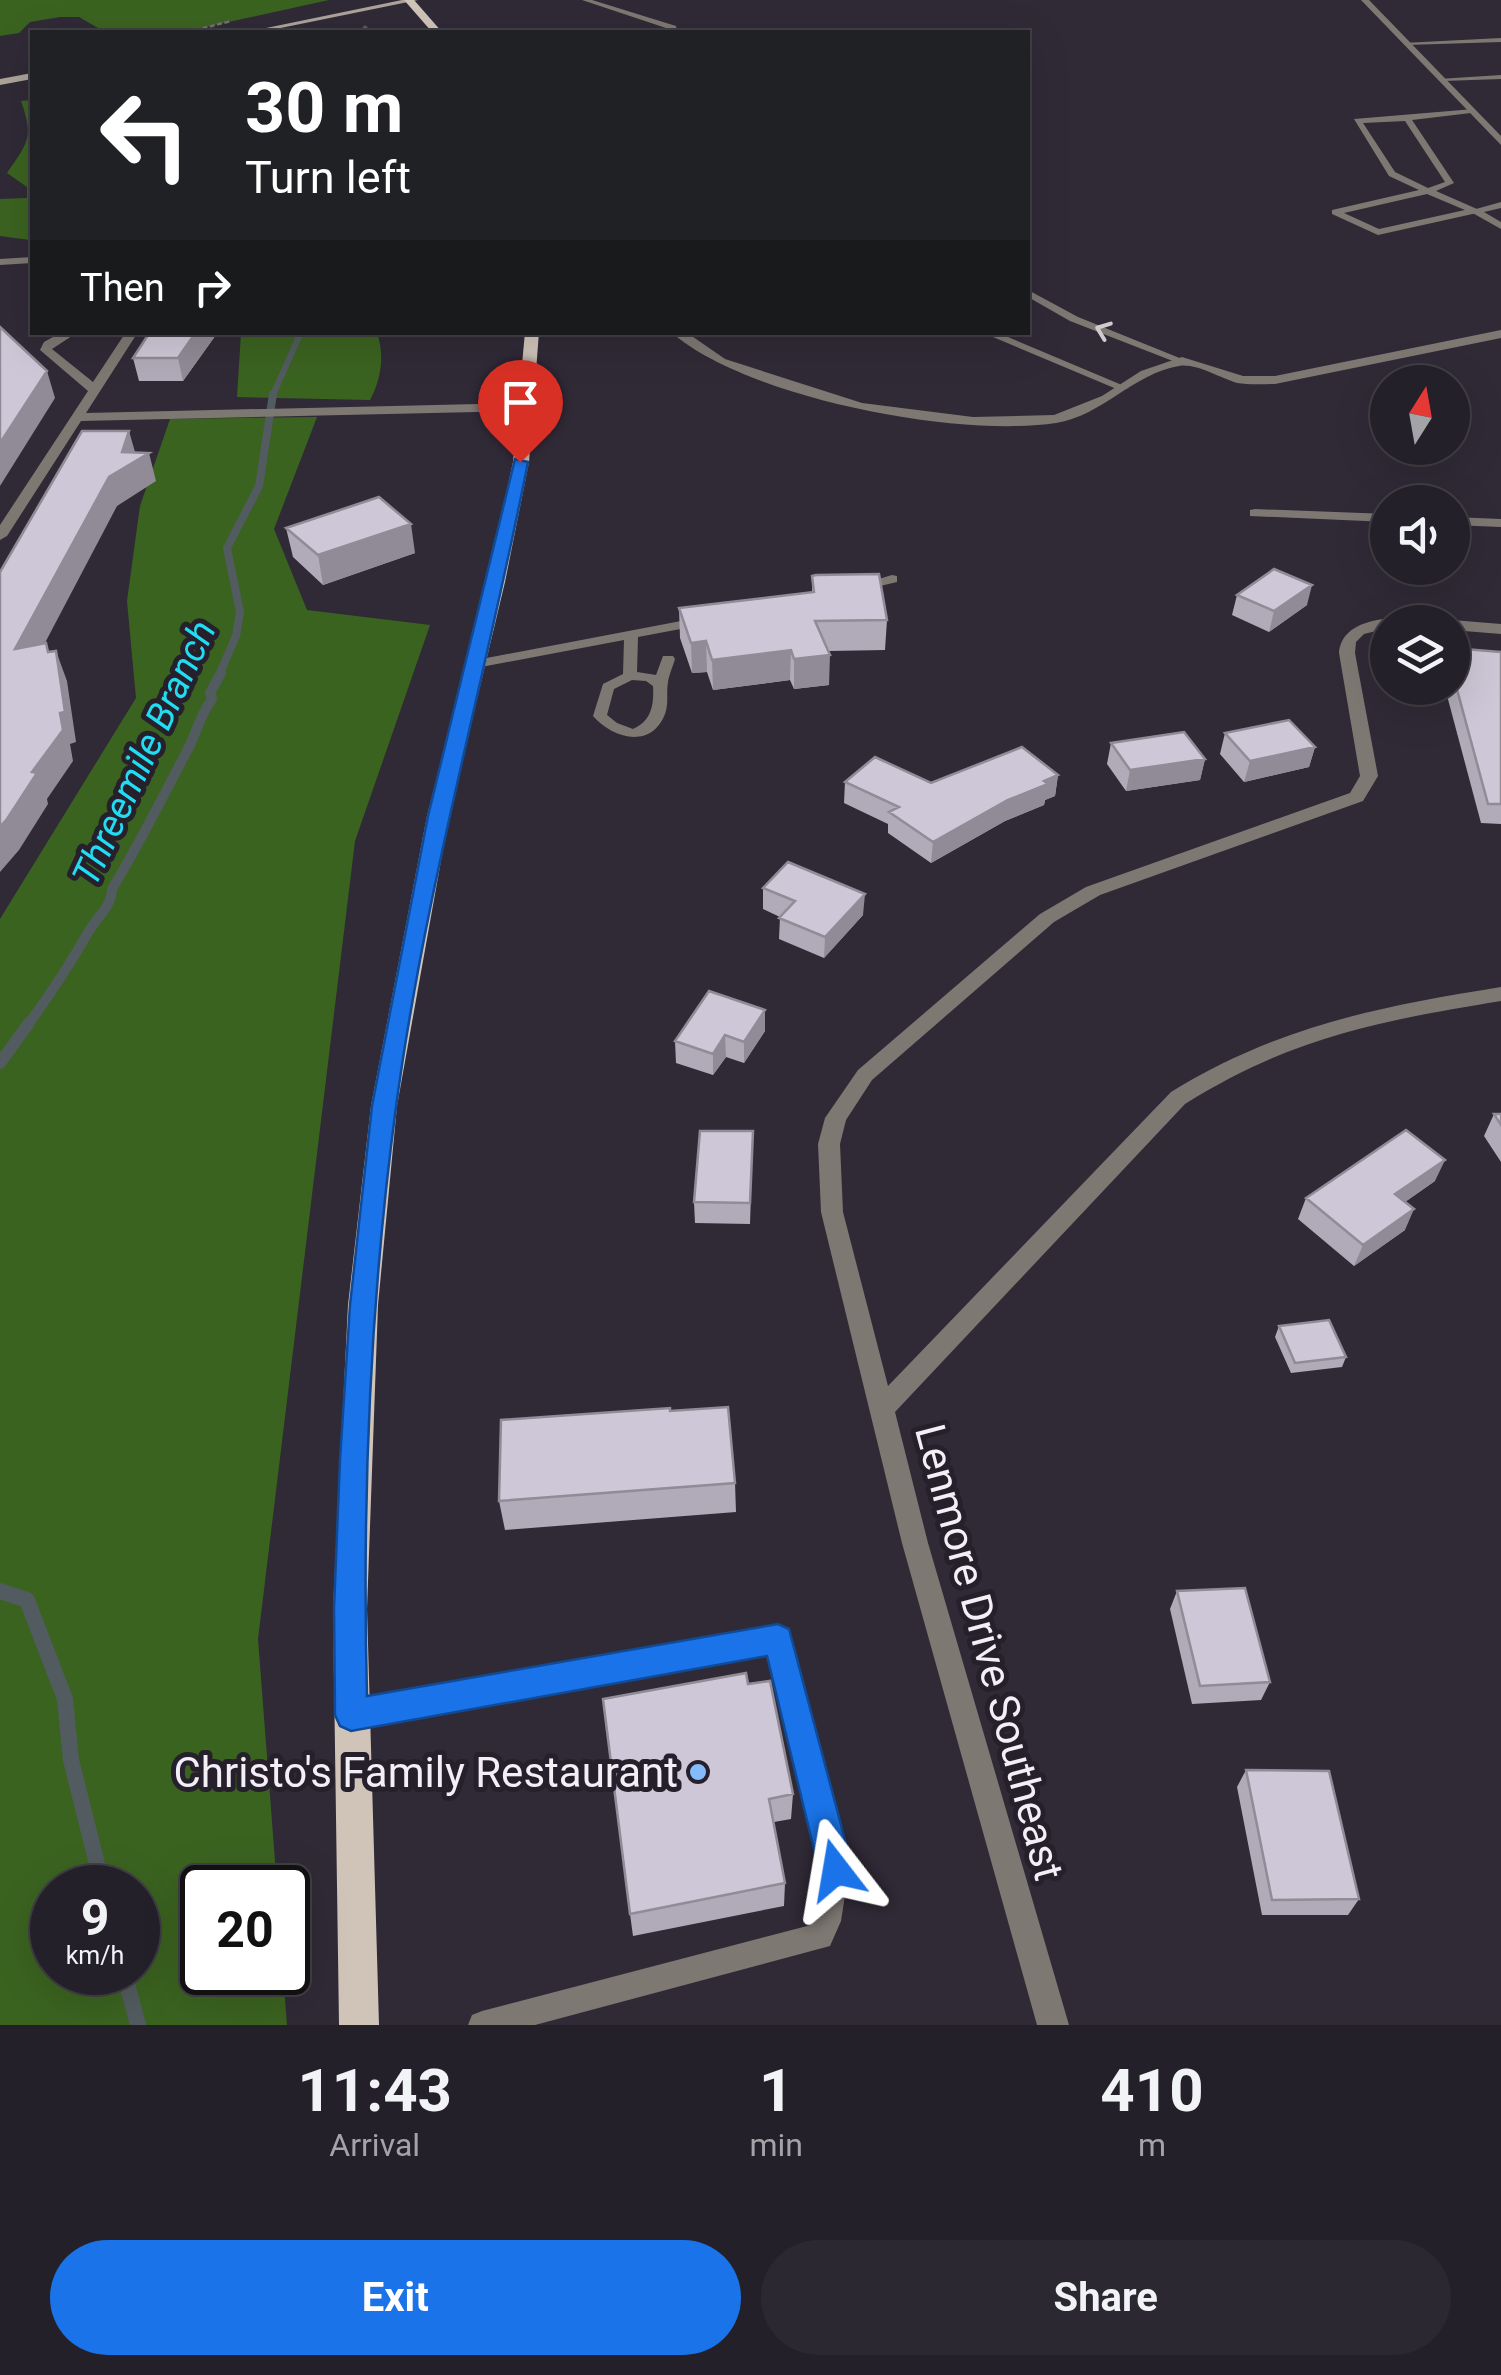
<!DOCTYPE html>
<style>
body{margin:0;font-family:Roboto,sans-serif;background:#2c2831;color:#f1f3f6;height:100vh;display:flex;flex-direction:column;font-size:38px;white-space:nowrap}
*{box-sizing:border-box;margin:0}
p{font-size:32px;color:#a3a3a8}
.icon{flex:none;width:55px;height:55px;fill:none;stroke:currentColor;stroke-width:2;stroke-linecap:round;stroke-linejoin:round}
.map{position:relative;height:2025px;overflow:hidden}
.drawer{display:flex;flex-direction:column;background:#242029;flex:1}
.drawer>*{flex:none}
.banner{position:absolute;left:30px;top:30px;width:1000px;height:305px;border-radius:0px;box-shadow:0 10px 40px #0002,0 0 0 2px #413e46;background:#202124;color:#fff;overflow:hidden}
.needle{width:65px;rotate:11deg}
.buttons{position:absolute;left:1370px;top:365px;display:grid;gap:20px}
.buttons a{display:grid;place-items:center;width:100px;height:100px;border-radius:50%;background:#242029;box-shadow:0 10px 40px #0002,0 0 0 2px #413e46;font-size:50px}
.speed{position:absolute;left:30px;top:1865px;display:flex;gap:20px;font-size:50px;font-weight:700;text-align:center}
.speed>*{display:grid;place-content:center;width:130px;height:130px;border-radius:50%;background:#242029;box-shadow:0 10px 40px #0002,0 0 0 2px #413e46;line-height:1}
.speed small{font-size:25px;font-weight:400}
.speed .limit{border:5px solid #111;border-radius:15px;background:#fff;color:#111}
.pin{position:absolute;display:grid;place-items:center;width:85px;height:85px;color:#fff;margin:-102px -42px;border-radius:50% 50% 50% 0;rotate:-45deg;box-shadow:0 0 10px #0007}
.pin .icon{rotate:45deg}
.me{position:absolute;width:110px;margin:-55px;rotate:346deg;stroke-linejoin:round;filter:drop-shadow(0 0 8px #0008)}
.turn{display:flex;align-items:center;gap:35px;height:210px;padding:0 50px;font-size:45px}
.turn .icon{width:130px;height:130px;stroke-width:2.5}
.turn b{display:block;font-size:70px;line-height:85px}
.then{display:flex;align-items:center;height:95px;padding:0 50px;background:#0003;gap:20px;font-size:38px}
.eta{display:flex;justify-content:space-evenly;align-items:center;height:170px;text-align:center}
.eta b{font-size:60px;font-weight:700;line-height:70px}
.primary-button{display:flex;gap:20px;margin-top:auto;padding:20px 50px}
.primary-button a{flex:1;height:115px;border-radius:60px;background:#1a73e8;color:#fff;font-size:40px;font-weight:700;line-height:115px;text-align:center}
.primary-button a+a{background:#2c2831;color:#f1f3f6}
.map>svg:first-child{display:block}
.forest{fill:#3b6320;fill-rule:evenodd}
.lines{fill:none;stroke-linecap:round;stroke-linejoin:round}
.stream-far5{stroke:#525b5f;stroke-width:5}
.stream-far4{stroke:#525b5f;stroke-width:6}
.stream-far3{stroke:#525b5f;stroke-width:8}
.stream-far2{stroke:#525b5f;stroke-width:10}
.stream-far1{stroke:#525b5f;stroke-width:12}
.stream{stroke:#525b5f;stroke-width:16}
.path{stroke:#736d79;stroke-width:2.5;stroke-dasharray:5 2.5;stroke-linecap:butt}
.service{fill:#7e7873;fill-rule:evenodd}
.minor{fill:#7e7873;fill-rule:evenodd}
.secondary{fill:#aca39a;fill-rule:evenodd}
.primary{fill:#d0c4b9;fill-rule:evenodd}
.wall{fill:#b1abb9}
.shaded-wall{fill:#908b96}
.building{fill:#cec7d7;stroke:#908b96;stroke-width:2.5}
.oneway{stroke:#d0cbcf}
.route{fill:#1a73e8;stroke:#114b97;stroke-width:2.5}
.poi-dot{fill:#84bcfb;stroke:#26202c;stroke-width:4}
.labels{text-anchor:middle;stroke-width:10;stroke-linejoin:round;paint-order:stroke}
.water-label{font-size:38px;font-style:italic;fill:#21dcf2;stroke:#26202c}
.near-street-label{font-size:42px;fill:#f3eff7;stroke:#26202c}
.near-poi-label{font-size:42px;fill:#f3eff7;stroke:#26202c;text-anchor:end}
</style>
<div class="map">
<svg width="1501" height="2025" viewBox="0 0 1501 2025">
<rect width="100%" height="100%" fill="#302a37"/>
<!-- forest -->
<path class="forest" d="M0,0H329L183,32H105L79,17H60L30,22L19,33L0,36Z
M32,100V240H30L0,236V199L27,198V187L7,173C28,142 34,138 21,101Z
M241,333H377C385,355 381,380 370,400L237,397Z
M317,417L274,529L307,610L430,625L355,841L258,1639L277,1887L202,1888V1972L283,1973L287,2025H0V919L136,698L127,601L140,506L170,419ZM52,1888H138V1972H52Z"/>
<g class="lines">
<!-- stream-far5 -->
<path class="stream-far5" d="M364,32L365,28"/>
<!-- stream-far4 -->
<path class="stream-far4" d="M272,397L301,332"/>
<!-- stream-far3 -->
<path class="stream-far3" d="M219,675L236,636L240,612L227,548L259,486L273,394"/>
<!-- stream-far2 -->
<path class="stream-far2" d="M27,1026C50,995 70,964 89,931C97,917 112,906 112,889C140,843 163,796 188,749C197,732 200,715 212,699L210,693L221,673"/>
<!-- stream-far1 -->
<path class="stream-far1" d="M0,1063L29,1023"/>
<!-- stream -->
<path class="stream" d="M0,1591L27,1600L65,1699L71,1760L103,1888
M124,1972L138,2025"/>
<!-- path -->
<path class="path" d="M188,32L231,21"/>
<!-- service -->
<path class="service" d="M582,0H592L676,26L677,32H670L669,29Z
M1501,38V42L1407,45L1403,43Z
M1501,75V79L1443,81L1439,79Z
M1474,109L1471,113L1412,120L1454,183L1436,191L1477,209V213L1378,235L1332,214V210L1419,190L1389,176L1354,119ZM1405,121L1445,182L1428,188L1395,172L1363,123ZM1427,194L1465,210L1379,229L1344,213Z
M1028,290L1078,317L1187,361L1178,363L1070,321L1028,297Z
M981,332H996L1129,388L1119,390Z
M892,575L897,576V582L859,591L852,587Z
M702,617L707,618V624L638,637L637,672L656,675L663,656H673L675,659C673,666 669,675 668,682C666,693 669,703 665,714C651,750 612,738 593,716L603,684L623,674L624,640L476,668L469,664L476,660ZM632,680L646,681L653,686C654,704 652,721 633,729L617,723L607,715L614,689Z
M778,1627L786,1631L790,1639L849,1870L841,1921L830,1946L535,2025H468L472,2015L482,2011L811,1925L815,1918L823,1870L769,1652L351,1727L342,1724L339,1715L342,1706Z"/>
<!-- minor -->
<path class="minor" d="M1361,0H1369L1501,136V145Z
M1501,202V208L1484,212L1501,222V229L1469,211Z
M32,257V263L0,265V259Z
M1501,330V338L1275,384C1263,384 1249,385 1237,383C1220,378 1196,363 1179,366C1134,373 1102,416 1056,423C958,438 746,398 671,332H686L725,359L862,403L973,417L1054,415L1102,396L1141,371L1182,357L1243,376H1275Z
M62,332H78L52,349L93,382L126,332H138L86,413L524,403L530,407L524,411L81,421L7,536L0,540V525L88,391L40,350L44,342Z
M1255,509L1388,514V522L1250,516V510Z
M1452,517L1501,519V527L1452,525Z
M1421,617L1429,622H1388V628L1364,634L1356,642L1355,653L1378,776L1363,801L1100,895L1054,922L872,1080L846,1120L840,1144L843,1212L888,1386L1171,1092C1279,1026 1377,1007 1501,987V1001C1379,1021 1292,1037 1185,1104L895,1412L928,1543L1069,2025H1037L902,1543L821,1212L818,1144L825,1118L858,1070L1040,914L1086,887L1350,793L1360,776L1339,653C1342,617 1393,617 1421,617Z
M1452,620L1501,624V634L1452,630V622H1446Z"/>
<!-- secondary -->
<path class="secondary" d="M402,0H418L261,32H247Z
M32,73V79L0,85V79Z"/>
<!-- primary -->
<path class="primary" d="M404,0H414L442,32H432Z
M525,332H539L529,462L505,582L449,816L397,1106L378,1305L367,1609L379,2025H339L333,1609L348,1305L371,1106L427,816L487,582L513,462Z"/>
</g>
<!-- wall -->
<path class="wall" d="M218,332L183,381H139L133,358Z
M286,528L415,553L323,585L293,557Z
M812,576L887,620L885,650L829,651V685L794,689L790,680L713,690L707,672L692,673L680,638L679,608L812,593Z
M1237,595L1307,605L1269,632L1232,615Z
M1452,648L1501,652V824L1481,823L1445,688H1452Z
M1225,733L1315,747L1309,767L1244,782L1220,754Z
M1111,743L1205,759L1200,780L1126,791L1107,764Z
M1058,775L1055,796L1045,800L1044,805L1005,821L931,863L888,833V824L844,803L845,782L931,783Z
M763,888L863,915L824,958L779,939L780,917L763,909Z
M765,1031L744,1063L726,1057L713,1075L676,1063L675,1041Z
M1494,1114H1501V1162L1484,1136Z
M753,1131L750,1224L695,1223L694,1202Z
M1435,1181L1405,1202V1230L1354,1266L1298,1219L1306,1198Z
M1279,1326L1346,1357L1342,1367L1291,1373L1275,1337Z
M670,1411L735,1483L736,1512L505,1530L499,1501Z
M1177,1591L1270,1682L1261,1700L1192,1704L1170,1609Z
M748,1684L793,1794L791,1819L774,1822L785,1883L784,1906L633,1936L630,1914Z
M1246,1770L1359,1899L1348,1915H1262L1237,1787Z"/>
<!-- shaded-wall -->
<path class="shaded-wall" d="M196,332H218L183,381L178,358Z
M47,371L55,398L0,486V443Z
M129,431L137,459L149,453L156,481L117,506L26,679L15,649L122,452Z
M411,524L415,553L323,585L318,555Z
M1312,585L1307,605L1269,632L1274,611Z
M706,641L707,672L692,673L691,643Z
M791,650L790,680L713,690L712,660Z
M56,651L67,681L76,742L70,744L73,761L47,799L48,804L19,850L0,872V827L32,772L60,713Z
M830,655L829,685L794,689V659Z
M1315,747L1309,767L1244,782L1250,761Z
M1205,759L1200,780L1126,791L1130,770Z
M1058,775L1055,796L1045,800L1044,805L1005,821L931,863L933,842L1044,781Z
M865,894L863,915L824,958L825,937Z
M765,1010V1031L744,1063V1042Z
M725,1035L726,1057L713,1075V1054Z
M1445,1160L1435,1181L1386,1215L1395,1194Z
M1414,1209L1405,1230L1354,1266L1363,1245Z"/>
<!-- building -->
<path class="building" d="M0,327L47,371L0,443Z
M150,332H196L178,358H133Z
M82,431H129L122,452L149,453L109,477L15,649L46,643L48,652L56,651L65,712L60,713L63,730L32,772L37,773L7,819L0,827V572Z
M379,497L411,524L318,555L286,528Z
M1274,569L1312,585L1274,611L1237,595Z
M879,574L887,620L815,621L830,655L794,659L791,650L712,660L706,641L691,643L679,608L814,592L812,576L816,575Z
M1452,648L1501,652V804H1488L1452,671Z
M1289,720L1315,747L1250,761L1225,733Z
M1184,732L1205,759L1130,770L1111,743Z
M1022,747L1058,775L1044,781L1048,784L1008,800L933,842L889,812L899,807L845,782L875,757L931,783Z
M788,862L865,894L825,937L779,918L795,901L763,888Z
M709,991L765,1010L744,1042L725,1035L713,1054L675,1041Z
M1494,1114H1501V1125Z
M1406,1130L1445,1160L1395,1194L1414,1209L1363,1245L1306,1198Z
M700,1131H753L750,1203L694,1202Z
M1329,1320L1346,1357L1295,1363L1279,1326Z
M728,1407L735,1483L499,1501L501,1420L670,1408V1411Z
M1245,1588L1270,1682L1200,1686L1177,1591Z
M746,1673L748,1684L770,1681L793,1794L769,1799L785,1883L630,1914L603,1699Z
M1246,1770L1329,1771L1359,1899L1272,1900Z"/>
<!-- one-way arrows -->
<defs><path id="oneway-chevron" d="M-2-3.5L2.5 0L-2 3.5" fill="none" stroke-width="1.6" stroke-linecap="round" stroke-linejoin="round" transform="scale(2.5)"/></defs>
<use class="oneway" href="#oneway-chevron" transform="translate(1103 330) rotate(-159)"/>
<!-- route -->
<path class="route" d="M515,459L528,462C486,677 425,889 396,1107C370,1301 362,1501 367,1696L778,1624L789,1629L853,1870L848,1882L836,1887L824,1882L819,1870L767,1656L351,1731L340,1726L335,1715L334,1608L340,1460L350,1305L372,1106L428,816Z"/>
<!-- markers -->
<circle class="poi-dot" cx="698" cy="1772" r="10"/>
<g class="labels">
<!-- water labels -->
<g class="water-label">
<text transform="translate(144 753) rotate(-65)" y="13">Threemile Branch</text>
</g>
<!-- near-street labels -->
<g class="near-street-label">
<text transform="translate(990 1652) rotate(75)" y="15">Lenmore Drive Southeast</text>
</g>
<!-- near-poi labels -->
<g class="near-poi-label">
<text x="678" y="1787">Christo's Family Restaurant</text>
</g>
</g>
</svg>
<div class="buttons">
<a><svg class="needle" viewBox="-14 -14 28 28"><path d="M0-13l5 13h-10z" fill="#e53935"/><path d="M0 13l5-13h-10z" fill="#a3a3a8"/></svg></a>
<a><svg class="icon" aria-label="sound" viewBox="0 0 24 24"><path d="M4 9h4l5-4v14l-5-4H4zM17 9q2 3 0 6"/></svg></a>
<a><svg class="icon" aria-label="layers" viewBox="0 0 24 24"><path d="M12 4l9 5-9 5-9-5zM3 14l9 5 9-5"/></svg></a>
</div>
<div class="speed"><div>9<small>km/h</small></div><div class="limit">20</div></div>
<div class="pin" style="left:520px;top:462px;background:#d93025"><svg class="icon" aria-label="arrive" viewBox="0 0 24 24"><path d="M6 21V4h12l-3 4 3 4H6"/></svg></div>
<svg class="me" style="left:836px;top:1870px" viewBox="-20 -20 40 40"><path d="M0-17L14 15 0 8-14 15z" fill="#1a73e8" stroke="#fff" stroke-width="4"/></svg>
<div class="banner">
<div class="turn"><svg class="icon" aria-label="left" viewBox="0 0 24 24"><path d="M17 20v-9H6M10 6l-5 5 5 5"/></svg><div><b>30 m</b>Turn left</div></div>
<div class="then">Then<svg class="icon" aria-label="right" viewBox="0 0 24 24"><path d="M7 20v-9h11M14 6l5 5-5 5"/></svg></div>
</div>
</div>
<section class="drawer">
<div class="eta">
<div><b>11:43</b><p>Arrival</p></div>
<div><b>1</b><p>min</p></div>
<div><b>410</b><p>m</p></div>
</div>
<div class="primary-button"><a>Exit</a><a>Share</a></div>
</section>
